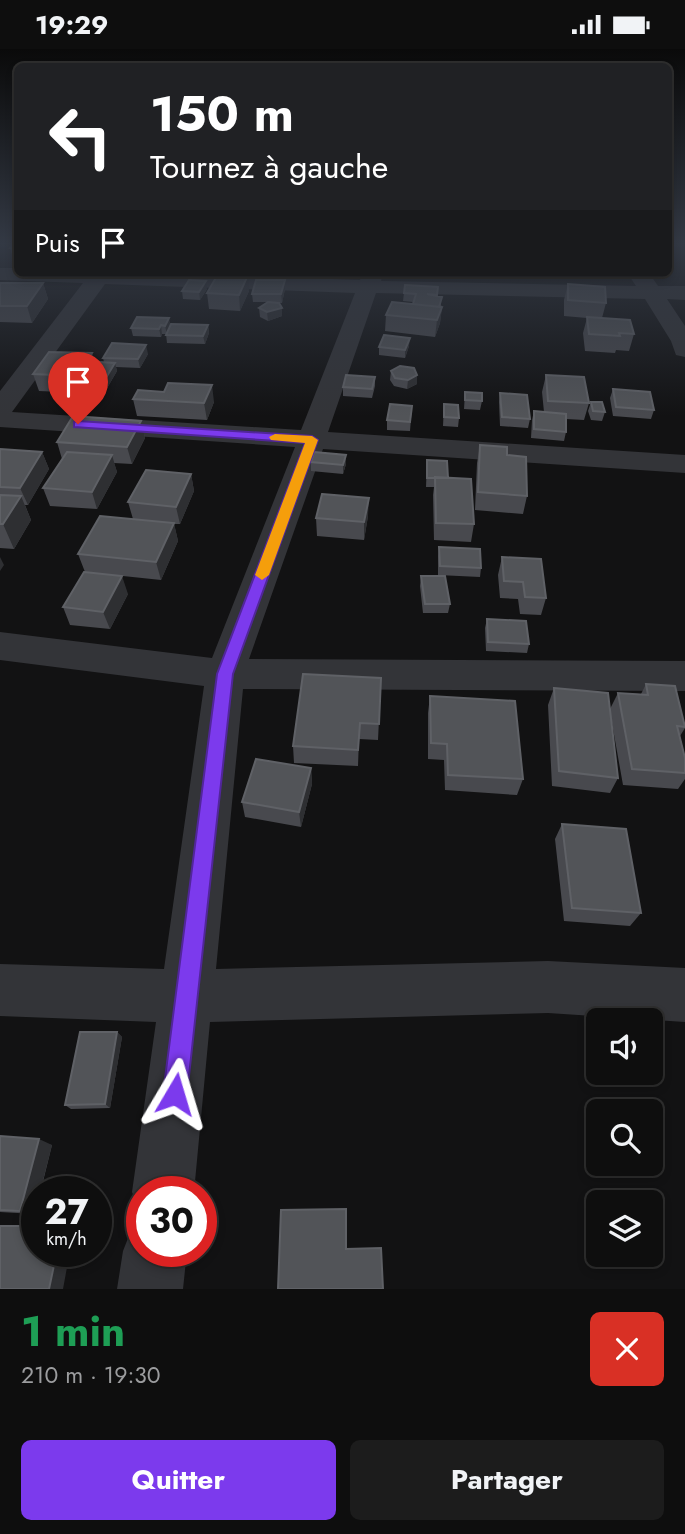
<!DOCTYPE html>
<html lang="fr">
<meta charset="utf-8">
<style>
body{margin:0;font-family:Jost,sans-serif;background:#1c1c1c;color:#f1f3f6;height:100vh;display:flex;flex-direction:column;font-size:26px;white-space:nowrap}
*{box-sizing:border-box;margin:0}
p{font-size:23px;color:#9b9c9e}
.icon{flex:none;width:38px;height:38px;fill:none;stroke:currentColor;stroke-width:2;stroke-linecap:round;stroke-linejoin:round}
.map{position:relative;height:1240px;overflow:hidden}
.sheet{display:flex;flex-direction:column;background:#0e0e0e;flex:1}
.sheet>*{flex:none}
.hud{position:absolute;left:14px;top:14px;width:658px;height:214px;border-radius:10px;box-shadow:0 4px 10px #0003,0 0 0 2px #2e2e2e;background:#202124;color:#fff;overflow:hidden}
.buttons{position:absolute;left:586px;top:959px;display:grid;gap:14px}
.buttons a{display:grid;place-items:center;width:77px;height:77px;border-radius:10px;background:#0e0e0e;box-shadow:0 4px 10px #0003,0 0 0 2px #2e2e2e;font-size:35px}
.speed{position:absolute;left:21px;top:1127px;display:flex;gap:14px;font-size:35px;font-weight:700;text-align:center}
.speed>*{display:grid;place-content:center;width:91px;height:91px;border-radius:50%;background:#0e0e0e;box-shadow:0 4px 10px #0003,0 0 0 2px #2e2e2e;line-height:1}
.speed small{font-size:18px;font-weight:400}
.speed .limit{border:10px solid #d22;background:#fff;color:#111}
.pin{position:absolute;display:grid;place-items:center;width:60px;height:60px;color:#fff;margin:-72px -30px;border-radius:50% 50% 50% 0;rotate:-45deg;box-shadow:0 0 7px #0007}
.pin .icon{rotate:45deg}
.me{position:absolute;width:77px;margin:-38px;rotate:7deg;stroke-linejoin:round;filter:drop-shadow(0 0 5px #0008)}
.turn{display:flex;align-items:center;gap:24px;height:147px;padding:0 21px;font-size:32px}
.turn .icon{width:91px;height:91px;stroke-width:2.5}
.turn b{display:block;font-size:49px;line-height:60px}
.then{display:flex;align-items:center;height:66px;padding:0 21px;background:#0003;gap:14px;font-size:26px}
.round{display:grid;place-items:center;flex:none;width:74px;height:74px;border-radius:10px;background:#1c1c1c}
.headline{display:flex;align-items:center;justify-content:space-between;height:119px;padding:0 21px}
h1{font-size:42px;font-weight:700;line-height:52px;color:#1e9e55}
.primary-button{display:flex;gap:14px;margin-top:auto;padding:14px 21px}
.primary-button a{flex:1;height:80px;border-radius:10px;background:#7c3aed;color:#fff;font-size:28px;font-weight:700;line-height:80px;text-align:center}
.primary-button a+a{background:#1c1c1c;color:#f1f3f6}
.status{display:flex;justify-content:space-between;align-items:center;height:49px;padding:0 35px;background:#0e0e0e;direction:ltr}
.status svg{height:19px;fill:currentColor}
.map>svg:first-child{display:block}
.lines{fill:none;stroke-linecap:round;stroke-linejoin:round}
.minor{fill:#333438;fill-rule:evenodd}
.wall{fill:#48494e}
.shaded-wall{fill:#2e2f32}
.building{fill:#525458;stroke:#5f6166;stroke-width:2}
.route{fill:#7c3aed;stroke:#51269a;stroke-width:2}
.slow{fill:#f59e0b}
</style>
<div class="status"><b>19:29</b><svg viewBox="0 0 49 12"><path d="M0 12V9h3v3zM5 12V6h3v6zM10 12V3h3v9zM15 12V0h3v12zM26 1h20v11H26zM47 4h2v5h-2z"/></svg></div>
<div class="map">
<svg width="685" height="1240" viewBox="0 0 685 1240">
<rect width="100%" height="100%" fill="#121213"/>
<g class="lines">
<!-- minor -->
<path class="minor" d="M0,219H18V224H156L360,231L363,224H383L381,232L636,237L630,228L633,224H649L658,237H685V251L667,250L685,277V308L676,306L671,292L645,250L376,244L328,383L685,406V424L323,400L249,610L685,612V642L243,640L216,920L548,912L685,919V973L548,964L210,973L194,1143H142L141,1165L132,1143L156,973L0,967V915L164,920L204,637L0,611V583L212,609L295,398L0,378V342L83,234L0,231ZM105,235L355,244L301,381L12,363Z
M142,1175V1202H187L183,1240H117L123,1202L132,1179Z"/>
</g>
<!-- wall -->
<path class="wall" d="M18,193V214H15L10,199Z
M317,224H343L341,228L317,227Z
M388,224H416L415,229L388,228Z
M0,234H43L48,250L32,274L0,273Z
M568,235L606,254L602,269L634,285L629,302L616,301L615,304L585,302L583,284L587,269L564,267V251Z
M438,238L437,247L442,258L440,274L435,288L385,282L386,266L413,255V253L403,252L404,244Z
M207,240L200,251L183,250L182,242Z
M285,240L282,254H273L282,267L268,272L260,268L259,259L267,253H253L252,245Z
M249,242L240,262L209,260L207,244Z
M170,275L208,276L209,284L205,295L167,294L166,285H162L161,288L133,287L131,279Z
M409,297L405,309L379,306V298Z
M92,304L96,318L104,313L103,309L148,305L140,319L116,318L117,322L106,341L91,340L89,334L84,344L39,342L33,325Z
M391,322L417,326V335L407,340L394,337L390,331Z
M546,326L589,354L584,371L566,370V383L564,392L531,389L532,371L534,362L544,363L542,343Z
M375,328V337L372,349L343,347V338Z
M613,340L654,361L651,370L613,367L610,349Z
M164,343L214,353L207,371L137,367L133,350Z
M465,343L482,352L480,361L464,360Z
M500,344L530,370L528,379L500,377L499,353Z
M591,353L605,363L602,372L591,371L588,362Z
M444,355L459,369L458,378L443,377Z
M412,357L410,382L387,381V371Z
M141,372L145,389L132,415L114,414L117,423L97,460L50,457L43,439L62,410L57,393Z
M480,396L507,406L527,447L523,465L475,461L477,414Z
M0,400L42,403L49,420L28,456H25L31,471L14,500L0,499Z
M427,411L448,429L474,475L471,493L434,491L433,446L434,438H426Z
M311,413L346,415L343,425L311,422Z
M191,425L194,442L180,475H174L178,492L161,531L85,523L78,505L133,470L128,453Z
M368,467L364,491L317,487L316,469Z
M439,498L481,519L480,528L438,526V507Z
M502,508L546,549L541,566L520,565L518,550L500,549L498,526Z
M421,527L450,555L448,564H423L420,537Z
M128,545L110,580L70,576L63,558Z
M487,570L529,595L527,604L486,602L485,579Z
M381,629L378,691L359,690L358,717L294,714L293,697Z
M646,635L685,679L680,687L685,709V730L678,740L623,736L610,663L618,729L610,744L552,737L548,656L554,639L610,660L618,644L641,645Z
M430,647L523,730L517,746L445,741L444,711L428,710V664Z
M311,719L312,735L301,778L245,768L242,753Z
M562,775L641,864L630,877L564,872L555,790Z
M117,983L122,988L110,1059L71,1060L65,1056Z
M0,1087L52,1096L35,1165L0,1163Z"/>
<!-- shaded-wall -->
<path class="shaded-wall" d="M248,226L249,242L240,262L239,246Z
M285,231V240L282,254L281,245Z
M206,232L207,240L200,251L199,243Z
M43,234L48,250L32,274L27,257Z
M442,258L440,274L435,288L437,271Z
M282,259V267L268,272L267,263Z
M169,269L171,278L167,285L165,277Z
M161,276L162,285L161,288L159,280Z
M208,276L209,284L205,295L203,287Z
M410,289L409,297L405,309V301Z
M146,296L148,305L140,319L138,310Z
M92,304L97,321L88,331L89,334L84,344L79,327Z
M115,314L117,322L106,341L104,332Z
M417,326V335L407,340L408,331Z
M212,336L214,353L207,371L204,354Z
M141,372L145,389L132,415L127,398Z
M42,403L49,420L28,456L20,439Z
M112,406L117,423L97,460L92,443Z
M346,406V415L343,425V416Z
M191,425L194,442L180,475L176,458Z
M21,447L31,471L14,500L3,475Z
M369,449L368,467L364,491V473Z
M174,474L178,492L161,531L156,513Z
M0,508L4,516L0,522Z
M122,527L128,545L110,580L103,563Z
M311,719L312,735L301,778L299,763Z
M117,983L122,988L110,1059L105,1055Z
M39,1090L52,1096L40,1143H37V1157L35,1165L20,1162Z
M57,1202H70L63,1240H49Z"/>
<!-- building -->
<path class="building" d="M15,193H18V199H10Z
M218,225L248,226L239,246L207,244Z
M189,231L206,232L199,243L182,242Z
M256,231H285L281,245H252Z
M0,234H43L27,257H0Z
M568,235L605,238L606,254L568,251Z
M405,236L438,238L437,246L427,245L442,248L439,258L413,255L416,245L404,244Z
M268,253L279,254L282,259L267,263L259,259Z
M392,253L442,258L437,271L386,266Z
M137,268L169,269L165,277L161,276L159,280L131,279Z
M587,268L630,271L634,285L619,284L620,287L589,285Z
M171,275L208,276L203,287L166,286Z
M384,286L410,289L405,301L379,298Z
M112,294L146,296L138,310L103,309Z
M49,303L92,304L79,327L33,325Z
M99,313L115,314L104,332L88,331Z
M400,317L414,319L417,326L408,331L395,329L391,322Z
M346,326L375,328L372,340L343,338Z
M546,326L584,328L589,354L548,352Z
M168,334L212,336L204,354L133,350L138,341L164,343Z
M613,340L650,343L654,361L616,358Z
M465,343L482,344V352L465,351Z
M500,344L527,346L530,370L502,368Z
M591,353H602L605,363L593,362Z
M390,355L412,357L410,373L387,371Z
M444,355L458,356L459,369L444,368Z
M534,362L566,365V383L534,380Z
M73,367L141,372L127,398L57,393Z
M480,396L507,398V406L526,408L527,447L478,443Z
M0,400L42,403L20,439L0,438Z
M67,403L112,406L92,443L43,439Z
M314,403L346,406L343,416L311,413Z
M427,411L447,412L448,429H427Z
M146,421L191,425L176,458L128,453Z
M435,428L471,430L474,475L436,474Z
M322,445L369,449L364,473L316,469Z
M0,446L21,447L3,475H0Z
M100,467L174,474L156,513L78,505Z
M439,498L480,500L481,519L440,517Z
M502,508L541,510L546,549L525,548L523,533L504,532Z
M84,523L122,527L103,563L63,558Z
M421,527H445L450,555H425Z
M487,570L526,572L529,595L488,593Z
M303,625L381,629L379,675L360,674L358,701L293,697Z
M646,635L675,637L685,678L677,677L685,709V724L632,720L618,644L648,646Z
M554,639L608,644L618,729L559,722Z
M430,647L515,652L523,730L448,726L447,695L431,694Z
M256,710L311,719L299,763L242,753Z
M562,775L626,780L641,864L572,859Z
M80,983H117L105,1055L65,1056Z
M0,1087L39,1090L20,1162L0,1161Z
M346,1160V1200L381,1199L383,1240H278L281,1161Z
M0,1177H37V1202H57L49,1240H0Z"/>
<!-- sky -->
<linearGradient id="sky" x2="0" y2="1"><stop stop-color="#0a0a0a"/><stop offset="0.53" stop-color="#333944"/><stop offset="1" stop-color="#333944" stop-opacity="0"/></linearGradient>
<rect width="685" height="367" fill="url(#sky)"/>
<!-- route -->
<path class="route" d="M78,372L312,387L318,391L233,625L187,1045L183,1053L175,1057L166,1053L163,1045L217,625L305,394L74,378V373Z"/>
<!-- slow -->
<path class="slow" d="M275,385L312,387L318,391L269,526L262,531L255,526L305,394L271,391L269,388Z"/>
</svg>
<div class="buttons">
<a><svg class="icon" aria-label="sound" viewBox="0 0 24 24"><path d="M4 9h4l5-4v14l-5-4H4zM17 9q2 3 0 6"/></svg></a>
<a><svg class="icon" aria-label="search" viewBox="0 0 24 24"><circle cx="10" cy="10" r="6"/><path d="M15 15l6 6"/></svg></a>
<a><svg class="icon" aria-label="layers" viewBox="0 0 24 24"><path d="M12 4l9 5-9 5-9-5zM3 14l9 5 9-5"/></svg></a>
</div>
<div class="speed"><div>27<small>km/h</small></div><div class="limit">30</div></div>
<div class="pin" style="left:78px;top:375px;background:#d93025"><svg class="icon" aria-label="arrive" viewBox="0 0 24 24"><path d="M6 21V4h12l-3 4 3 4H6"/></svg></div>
<svg class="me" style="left:175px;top:1045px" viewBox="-20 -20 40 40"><path d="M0-17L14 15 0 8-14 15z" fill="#7c3aed" stroke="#fff" stroke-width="4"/></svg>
<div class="hud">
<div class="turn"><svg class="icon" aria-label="left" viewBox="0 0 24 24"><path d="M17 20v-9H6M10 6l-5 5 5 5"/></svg><div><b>150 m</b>Tournez à gauche</div></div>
<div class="then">Puis<svg class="icon" aria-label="arrive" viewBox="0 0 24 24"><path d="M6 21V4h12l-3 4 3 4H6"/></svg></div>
</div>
</div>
<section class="sheet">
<div class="headline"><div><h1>1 min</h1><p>210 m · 19:30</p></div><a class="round" style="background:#d93025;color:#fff"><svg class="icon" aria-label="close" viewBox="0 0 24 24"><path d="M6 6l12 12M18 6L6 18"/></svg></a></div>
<div class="primary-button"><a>Quitter</a><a>Partager</a></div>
</section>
